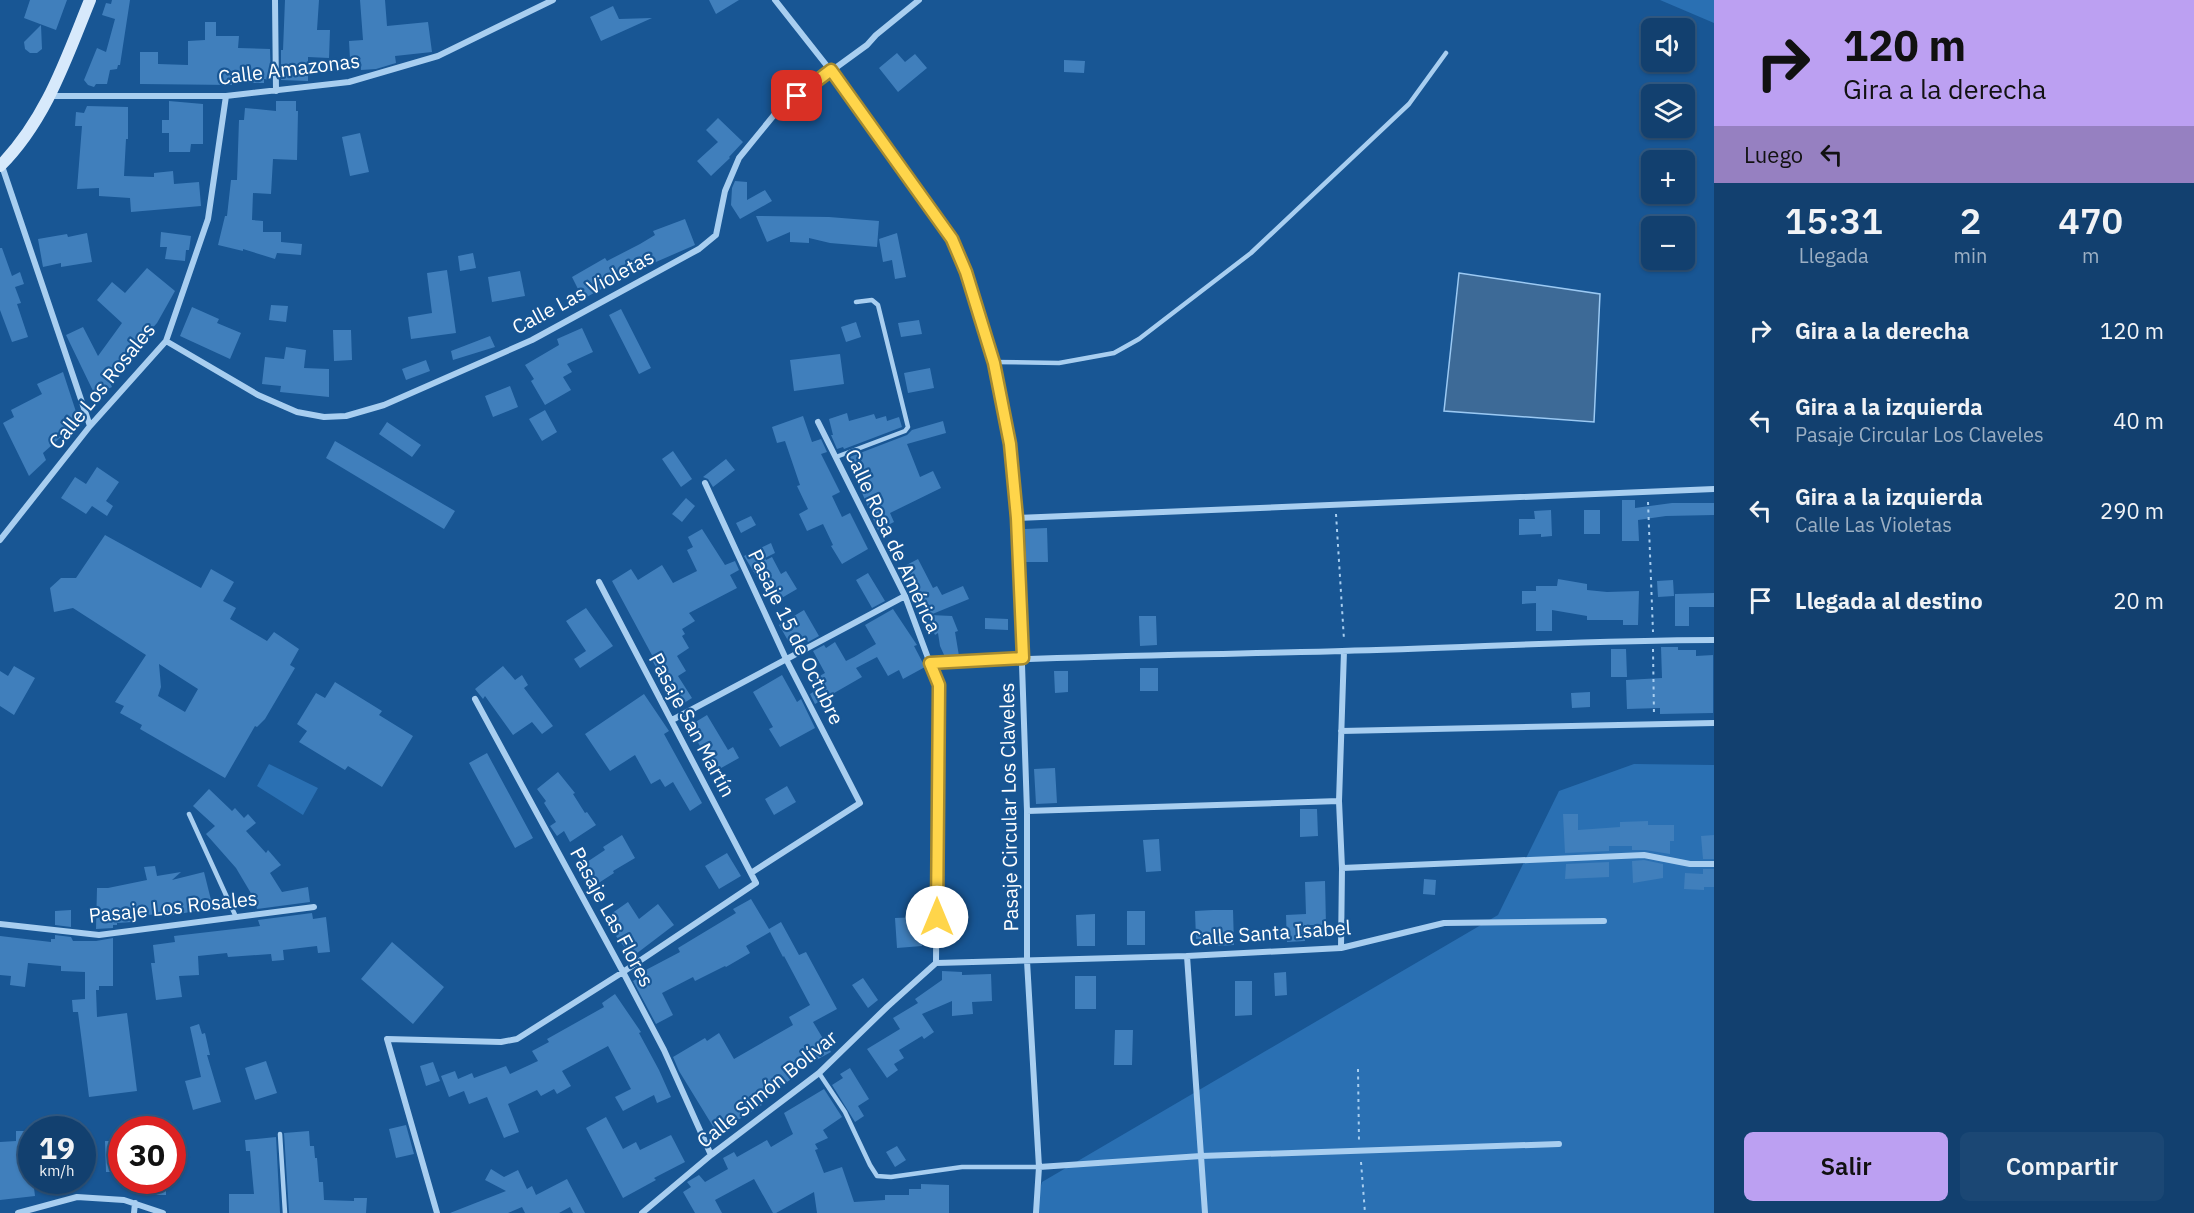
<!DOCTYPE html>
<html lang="es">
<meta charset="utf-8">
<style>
body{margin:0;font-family:"IBM Plex Sans",sans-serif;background:#1b4774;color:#f1f3f6;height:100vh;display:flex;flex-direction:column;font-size:22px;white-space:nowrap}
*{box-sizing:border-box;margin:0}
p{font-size:20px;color:#9cafc3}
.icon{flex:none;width:33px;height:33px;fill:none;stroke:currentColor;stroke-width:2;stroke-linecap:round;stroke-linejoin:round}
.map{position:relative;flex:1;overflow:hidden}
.sheet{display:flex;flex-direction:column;background:#12406f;width:480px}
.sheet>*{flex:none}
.top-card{background:#bca0f2;color:#111;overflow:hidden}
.fabs{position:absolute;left:1641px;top:18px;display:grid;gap:12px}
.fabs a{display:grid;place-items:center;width:54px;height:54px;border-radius:9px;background:#12406f;box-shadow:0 2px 4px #0004,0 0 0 2px #315982;font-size:30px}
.speed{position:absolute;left:18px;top:1116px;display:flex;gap:12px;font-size:30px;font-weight:700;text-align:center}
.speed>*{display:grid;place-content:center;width:78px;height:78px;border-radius:50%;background:#12406f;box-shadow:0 2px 4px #0004,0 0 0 2px #315982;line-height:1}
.speed small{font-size:15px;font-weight:400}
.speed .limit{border:9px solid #d22;background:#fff;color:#111}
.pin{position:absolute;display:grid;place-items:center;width:51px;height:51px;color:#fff;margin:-26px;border-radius:12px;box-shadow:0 3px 9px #0006}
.me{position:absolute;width:66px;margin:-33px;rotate:0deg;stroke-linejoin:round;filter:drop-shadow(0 0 4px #0008)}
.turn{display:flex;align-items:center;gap:21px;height:126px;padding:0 30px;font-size:27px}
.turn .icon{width:78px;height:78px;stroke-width:2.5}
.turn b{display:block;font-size:42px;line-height:51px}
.then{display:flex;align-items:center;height:57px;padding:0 30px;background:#0003;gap:12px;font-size:22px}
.eta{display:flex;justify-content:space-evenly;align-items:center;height:102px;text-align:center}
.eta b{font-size:36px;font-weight:600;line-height:42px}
.button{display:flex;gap:12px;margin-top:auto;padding:12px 30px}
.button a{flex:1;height:69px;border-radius:9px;background:#bca0f2;color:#111;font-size:24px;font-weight:600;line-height:69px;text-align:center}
.button a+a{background:#1b4774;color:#f1f3f6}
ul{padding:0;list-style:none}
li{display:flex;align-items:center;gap:18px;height:90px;padding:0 30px}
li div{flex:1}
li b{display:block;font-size:22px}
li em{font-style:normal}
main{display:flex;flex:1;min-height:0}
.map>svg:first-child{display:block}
.green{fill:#2a70b3}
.water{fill:#3d6a97;stroke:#9bc9f3;stroke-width:1.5}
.building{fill:#407fbc;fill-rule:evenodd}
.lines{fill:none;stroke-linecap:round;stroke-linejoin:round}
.path{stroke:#a8cef0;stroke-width:2;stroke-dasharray:3 4.5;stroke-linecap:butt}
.lane{stroke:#a8cef0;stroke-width:4.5}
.street{stroke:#a8cef0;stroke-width:6}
.secondary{stroke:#d7e9fb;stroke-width:12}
.route-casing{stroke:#a68a30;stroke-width:15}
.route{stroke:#ffd54a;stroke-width:10}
.labels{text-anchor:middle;stroke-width:4.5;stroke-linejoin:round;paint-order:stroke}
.street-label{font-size:20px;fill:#fff;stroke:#185694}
</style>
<main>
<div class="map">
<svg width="1714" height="1213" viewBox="0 0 1714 1213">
<rect width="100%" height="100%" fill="#185694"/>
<!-- green -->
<path class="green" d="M1660,0H1714V23Z
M269,764L318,788L303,815L257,786Z
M1634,764L1714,765V1213H1033L1042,1182L1498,915L1559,791Z"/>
<!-- water -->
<path class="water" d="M1459,273L1600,294L1594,422L1444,411Z"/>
<!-- building -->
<path class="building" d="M30,0H67L56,30L24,18Z
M112,0H130L120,65H118L117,69L110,70L107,84H96L94,87L88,85L84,80L97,48L106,52L115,19L102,15L106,3L111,4Z
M285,0H319L317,30H330L329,58L308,57V81L281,80V50H283Z
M360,0H385L387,26L428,22L432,52L395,56L396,63L376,69L361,70L360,58L350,59L349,41L363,40Z
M709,0H739L716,14Z
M613,6L619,19L652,18L601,41L590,17Z
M205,22H216V36H239L238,48L270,49L271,80L264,79V83H232V85L140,84V52H158V64L188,65V41L205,40Z
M41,25L42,49L37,53H30L25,49L24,42Z
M897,53L905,62L915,54L927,68L898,92L879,68Z
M1064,60L1085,61L1084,73L1064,72Z
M169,101L203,104V144H191L190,152H169V133H162V120H169Z
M276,101H296V111H298L297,160L273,159L271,194L253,193L252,220L263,221V232H281V242L302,244L301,255L277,253L275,259L243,249V251L218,245L225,216H227L231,180H237L239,120H244L245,108L276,111Z
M87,106L128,107V139H126L124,176L154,177V173L173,171L174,184L199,182L201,206L131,212L130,198L99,196V188L77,189L82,126H75L76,112L84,113Z
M718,118L743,142L729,157L730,158L711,176L697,161L718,142L706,130Z
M360,133L369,172L350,176L342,137Z
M735,181L747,182V200L765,190L772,201L740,219L731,205L732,188Z
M756,216L829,217L879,221L877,247L830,243L809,238V243L790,242V232L767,242Z
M685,219L695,245L649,265V263L583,299L572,277L605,258L607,261L640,244L655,235L653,231Z
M161,232L191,236L189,250H186L185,261L165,259L167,247H160Z
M87,233L92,262L61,267V263L43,267L38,239L67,234L68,237Z
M897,233L906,277L895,279L892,260L883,262L879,239Z
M0,248H2L12,276L20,272L24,284L15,287L21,303L17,304L28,337L12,342L0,310Z
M473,253L476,268L460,271L458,256Z
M147,268L175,291L157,323L138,344L140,346L109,380L112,387L95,395L66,335L83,327L98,356L122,323L97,300L112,282L125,293Z
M447,270L456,333L411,339L408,317L432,313L427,273Z
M520,271L525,296L492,302L488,277Z
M271,305L288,306L286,322L269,320Z
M192,307L219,319L217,323L241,333L230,359L180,336Z
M621,309L651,368L639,374L609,315Z
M919,320L922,334L901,337L898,323Z
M856,322L861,337L846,342L841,327Z
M582,328L593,352L567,364L572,372L563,377L571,390L545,405L531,381L534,379L525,365L559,345L557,339Z
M333,330H351L352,360L334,361Z
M490,336L495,347L453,360L451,351Z
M286,347L306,350L304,368L329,369V397L280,392L281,386L262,384L265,357L284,359Z
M840,354L844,384L794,391L790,360Z
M426,360L430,371L406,380L402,369Z
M930,368L934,388L908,393L904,373Z
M63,372L79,421L43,453L46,460L29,476L3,423L14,417L11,410L42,394L37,384Z
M510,386L518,407L493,417L485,396Z
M545,410L557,432L542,441L529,419Z
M847,413L849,421L874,414L876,419L886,416L887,421L899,417L902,427L844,449L843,447L837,449L831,435H833L829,419Z
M803,416L812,442L821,439L827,452L821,454L840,492L832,496L842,517L850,513L868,549L842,564L831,546L833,545L823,524L807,531L799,514L808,509L797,486L800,485L785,441L777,443L772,427Z
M943,421L946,433L907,444L920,477L933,471L941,488L890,513L894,522L878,530L847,458L907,435L912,430Z
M387,422L421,445L412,457L379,434Z
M335,441L455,511L444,529L326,458Z
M673,451L692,479L681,487L662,459Z
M726,459L735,470L713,487L708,479L703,477Z
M97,467L119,482L106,501L113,506L107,516L92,506L86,514L61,498L75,477L86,484Z
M686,498L695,506L682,522L672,514Z
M1622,500H1635V508L1672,503H1714V515L1666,516L1638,520L1639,541H1622Z
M1551,510L1552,536L1541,537V534L1519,535V519H1535L1534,511Z
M1584,510H1600V534H1584Z
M751,516L756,525L741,533L736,523Z
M1047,528L1048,562H1026L1025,529Z
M702,529L725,565L735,561L739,570L730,575L737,588L689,613L695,621L682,629L685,634L682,636L689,648L677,656L686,671L678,676L692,698L679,706L665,683L662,685L656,675L659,673L651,658L653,657L612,581L631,569L638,580L662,565L673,583L697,571L687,550L693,547L688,537Z
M105,535L201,588L211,569L234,582L223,601L236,608L230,619L267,641L274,632L299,649L290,665L295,668L265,719L257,727L255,726L225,778L140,729L142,725L120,713L124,706L115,702L146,655L73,608L54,612L50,588L61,578H76ZM159,664L198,689L185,712L158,696L161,687Z
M771,543L775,553L765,558L766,560L772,557L781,574L786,571L797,589L773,603L744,556Z
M918,559L933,588L937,586L942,595L963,586L969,599L930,615L952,616L958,631L955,632L959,656L945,657L940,646L938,633L935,635L922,605L920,606L899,569Z
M868,573L885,601L872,608L856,580Z
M1558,579L1587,584V590L1607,592L1639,591L1638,625H1623V620H1587V616L1552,610V631H1536V603L1522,604V591H1536V586H1557Z
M1673,580L1674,596L1658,597L1657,581Z
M1714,593V607H1689V626H1675V594Z
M586,608L613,646L580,668L574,659L586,651L566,621Z
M893,609L917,645L914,646L925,667L903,679L899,670L888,676L877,657L856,668L862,677L815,704L810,694L820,688L814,679L825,673L813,651L824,645L826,648L835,642L846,661L854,657L876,644L865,625Z
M804,610L819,636L808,642L804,636L790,644L779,625Z
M1139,616H1156L1157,645L1140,646Z
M985,618L1008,619V630L985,629Z
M1661,647H1678V650H1696V656L1713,655V713L1660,714V708L1627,709L1626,680L1662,678Z
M1611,649H1626L1627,677H1611Z
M14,666L35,678L14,715L0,706V671L8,676Z
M503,666L515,680L522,675L528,685L524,688L553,726L542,734L532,722L513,735L485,696L483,699L475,689Z
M1140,668H1158V691H1140Z
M1054,671H1068V692L1055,693Z
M782,675L797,702L801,699L815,728L780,747L769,729L773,727L753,692Z
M335,682L382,711L379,715L413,736L382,787L348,766L345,770L299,742L307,731L297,724L316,693L325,698Z
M1590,692V707L1572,708L1571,693Z
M644,694L669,731L664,734L702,803L690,811L673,782L665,787L660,779L651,784L635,755L610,771L585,734Z
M707,715L728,750L733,747L739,758L714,772L698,747L700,746L689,726Z
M487,753L533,838L515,848L469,763Z
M1055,768L1057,803L1036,804L1034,769Z
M558,772L575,793L573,794L585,813L587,812L596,825L570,842L564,831L557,836L550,826L556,822L544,803L546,801L537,789Z
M787,786L796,802L774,815L765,799Z
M209,789L232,811L235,808L244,818L248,814L256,823L246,831L266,853L268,850L281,865L270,873L282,892L308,887L310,902L257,909L255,900L236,868L206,834L215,826L193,806Z
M1300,809H1317L1318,836L1300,837Z
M1563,814H1578V830L1620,827V822L1648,821V825H1674V841H1670V854L1645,850H1632V846H1609V851L1565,853Z
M622,835L635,858L613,871L614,873L594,886L581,866L605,850L603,847Z
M1714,835V859H1703L1701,836Z
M1159,839L1161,871L1146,872L1143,840Z
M727,853L741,876L719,889L705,866Z
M1644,860L1663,864V878L1633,883L1632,861Z
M1609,862V877L1565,879L1566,864Z
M155,866L157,876L181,872L172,880L204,872L213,908L156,918L155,914L131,918L132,922L117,923V925H113V928L96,929L97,888H108L147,880L144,867Z
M1703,869H1714V887H1704V890L1684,889L1685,873L1703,874Z
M1424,879L1436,880L1435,895L1423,894Z
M1325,881L1326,925H1304L1305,941L1287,942L1286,915L1306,914L1305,882Z
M751,899L769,929L781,922L799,955L806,952L837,1009L813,1022L831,1052L791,1074L793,1078L759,1100L762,1105L717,1133L679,1071L673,1057L705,1038L707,1041L719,1033L734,1059L793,1025L789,1017L810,1005L784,956L783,957L770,932L746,946L750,953L726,967L725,966L695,981L693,977L662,993L673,1015L656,1024L633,981L644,974L642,972L680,952L678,948L736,913L733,909Z
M628,902L639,919L658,904L674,925L632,957L616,936L619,934L608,916Z
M71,910V927L55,925V911Z
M1213,910H1233L1234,945L1217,946V938L1196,939L1195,911Z
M1127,911H1145V945H1127Z
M312,913L313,919L326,917L330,952L318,953L317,946L283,950L284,960L272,961L271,954L228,957L227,953L198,956L199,975L179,976L182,997L156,1000L151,963H155L153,945L175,942L174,936L260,926L258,920Z
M1095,914V946H1077L1076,915Z
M920,917L922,946L897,948L895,918Z
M55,935L71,937L73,941H96L113,938V986H99V990H96L97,1017L127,1013L137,1091L89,1097L78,1012H73L72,1000L85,999V972L61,971V966L28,963L25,987L10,985L11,976L0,975V936L51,942V939H55Z
M392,942L444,987L413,1024L361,979Z
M942,971L962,972V975L991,974L992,1001L972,1002L973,1014L952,1016V1001L922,1014L934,1032L924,1039L922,1036L899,1050L904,1058L894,1064L898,1070L887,1078L867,1049L900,1029L893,1018L918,1003L915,999L942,980Z
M1286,972L1287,995L1275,996L1274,973Z
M1075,976H1096V1009H1075Z
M863,978L878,1000L868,1008L852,985Z
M1235,981H1252V1015L1235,1016Z
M615,994L641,1032L639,1033L659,1070L671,1097L657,1103L654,1095L623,1111L615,1097L631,1089L608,1046L562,1071L571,1086L557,1094L554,1089L541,1096L537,1090L508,1104L519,1132L504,1138L487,1097L469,1104L464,1091L449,1097L441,1076L455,1071L458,1079L472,1073L474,1078L506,1066L510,1074L538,1061L532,1051L549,1042L547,1039L604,1007L602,1003Z
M199,1024L202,1034L205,1033L210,1055H207L221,1102L193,1110L185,1081L201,1077L190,1027Z
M1115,1030H1133L1132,1065H1114Z
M266,1061L277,1093L255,1100L245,1068Z
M433,1062L440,1081L426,1086L420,1066Z
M850,1068L869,1099L858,1106L864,1116L855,1122L832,1085L843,1078L840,1074Z
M824,1089L842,1117L823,1130L828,1138L815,1144L818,1149L815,1150L824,1173L842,1167L854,1202L885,1200V1195H909V1189H921V1184L949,1185V1213H817L814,1192L776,1213H773L754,1179L715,1200L722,1213H695L683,1192L691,1187L687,1182L699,1175L705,1182L728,1169L723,1158L734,1152L737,1157L767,1140L771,1147L793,1134L784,1113Z
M606,1117L623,1149L636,1142L640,1150L671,1135L685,1162L654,1178L656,1180L623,1198L586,1128Z
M406,1125L414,1154L396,1158L389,1129Z
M16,1131H27L32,1180H33L35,1196L0,1200V1142L16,1141Z
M309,1131L310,1146H314L315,1158H317L319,1182H323L324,1200L354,1201V1198H367L366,1213H289L284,1133Z
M276,1137L280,1213H229V1194H254L250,1151H246L245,1140Z
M105,1141H122V1172H106Z
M897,1146L906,1160L895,1167L886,1152Z
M491,1169L504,1177L518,1170L527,1189L532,1186L536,1195L567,1179L585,1213H573L570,1207L559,1213H525L522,1207L508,1213H450L506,1191L485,1180Z
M149,1180H166V1195H150Z"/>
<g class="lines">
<!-- path -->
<path class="path" d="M1648,502L1653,632
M1336,514L1344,640
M1653,649L1654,716
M1358,1069L1359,1141
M1361,1162L1365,1213"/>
<!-- lane -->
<path class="lane" d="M994,362L1059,363L1114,353L1139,339L1251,253L1409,104L1446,53
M836,457L905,431L908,427L878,305L872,300L856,302
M189,814L236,917
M819,1073L845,1112L870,1165L877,1176L891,1177L962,1167H1039
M280,1134L285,1213"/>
<!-- street -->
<path class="street" d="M275,0L276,91
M775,0L831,71L952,239L966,271L994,362L1010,444L1017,518L1027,811V961L1039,1167L1036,1213
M51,96H226L349,82L438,56L553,0
M1,163L90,426
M166,341L258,395L297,412L324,417L346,416L384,405L532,340L699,249L716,235L725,191L739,158L779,109L867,45L876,35L919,0
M818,422L905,596L938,685L936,963
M705,483L786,659L860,803L751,873
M1017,518L1714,489
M0,540L90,426L166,341L208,219L226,96
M930,663C1068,656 1205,655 1342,651C1466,648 1590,640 1714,640
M475,699L623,972L664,1050L711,1155
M672,720L905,596
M1341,731L1714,723
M1027,811L1339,801
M1342,868L1644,855L1690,864H1714
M0,924L99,935L314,907
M1341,948L1342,868L1339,801L1344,651
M1187,956L1205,1213
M936,963L1187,956L1341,948L1444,923L1604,921
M1039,1167L1201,1156L1559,1144
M18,1213L77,1197L124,1200L163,1213
M134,1213L135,1203
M437,1213L387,1039L501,1042L517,1039L623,972L756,883L599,582
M642,1213L711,1155L819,1073L887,1007L936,963"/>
<!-- secondary -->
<path class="secondary" d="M0,166C46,120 66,59 90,0"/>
</g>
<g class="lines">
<!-- route casing -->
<g class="route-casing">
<path id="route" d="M797,96L831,70L952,239L966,272L994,363L1010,444L1017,518L1023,658L930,663L939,685L937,917"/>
</g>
<!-- route -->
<use href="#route" class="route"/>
</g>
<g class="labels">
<!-- street labels -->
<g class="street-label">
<text transform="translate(289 69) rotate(-7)" y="7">Calle Amazonas</text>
<text transform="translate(583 292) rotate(-28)" y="7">Calle Las Violetas</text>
<text transform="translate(102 386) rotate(-51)" y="7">Calle Los Rosales</text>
<text transform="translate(893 541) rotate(65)" y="7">Calle Rosa de América</text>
<text transform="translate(796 637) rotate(64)" y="7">Pasaje 15 de Octubre</text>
<text transform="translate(692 725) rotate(62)" y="7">Pasaje San Martín</text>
<text transform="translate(1009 807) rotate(-91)" y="7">Pasaje Circular Los Claveles</text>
<text transform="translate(173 907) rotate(-6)" y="7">Pasaje Los Rosales</text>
<text transform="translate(612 917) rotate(62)" y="7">Pasaje Las Flores</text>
<text transform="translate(1270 933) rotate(-4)" y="7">Calle Santa Isabel</text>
<text transform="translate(767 1089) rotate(-39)" y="7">Calle Simón Bolívar</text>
</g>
</g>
</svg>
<div class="fabs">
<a><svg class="icon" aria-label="sound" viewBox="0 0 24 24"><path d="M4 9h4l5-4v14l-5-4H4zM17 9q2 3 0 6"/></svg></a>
<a><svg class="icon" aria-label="layers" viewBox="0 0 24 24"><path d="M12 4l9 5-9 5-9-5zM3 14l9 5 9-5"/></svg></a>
<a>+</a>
<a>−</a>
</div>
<div class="speed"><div>19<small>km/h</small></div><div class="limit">30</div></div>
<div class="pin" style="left:797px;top:96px;background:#d93025"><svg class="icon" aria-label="arrive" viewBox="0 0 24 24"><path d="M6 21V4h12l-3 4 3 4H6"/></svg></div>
<svg class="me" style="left:937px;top:917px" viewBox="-20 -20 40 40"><circle r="19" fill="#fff"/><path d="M0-13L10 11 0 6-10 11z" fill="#ffd54a"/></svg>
</div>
<section class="sheet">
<div class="top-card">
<div class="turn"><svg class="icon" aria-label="right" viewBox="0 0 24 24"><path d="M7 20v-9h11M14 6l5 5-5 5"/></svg><div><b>120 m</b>Gira a la derecha</div></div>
<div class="then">Luego<svg class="icon" aria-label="left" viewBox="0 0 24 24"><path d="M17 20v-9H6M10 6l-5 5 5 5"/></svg></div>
</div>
<div class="eta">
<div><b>15:31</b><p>Llegada</p></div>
<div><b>2</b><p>min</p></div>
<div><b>470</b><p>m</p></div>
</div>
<ul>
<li><svg class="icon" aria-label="right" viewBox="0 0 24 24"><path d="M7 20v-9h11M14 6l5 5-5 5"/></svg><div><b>Gira a la derecha</b></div><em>120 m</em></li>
<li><svg class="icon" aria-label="left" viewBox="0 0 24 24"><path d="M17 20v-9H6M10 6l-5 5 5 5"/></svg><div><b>Gira a la izquierda</b><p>Pasaje Circular Los Claveles</p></div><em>40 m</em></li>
<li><svg class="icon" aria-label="left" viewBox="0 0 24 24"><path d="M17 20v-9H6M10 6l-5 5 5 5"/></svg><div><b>Gira a la izquierda</b><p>Calle Las Violetas</p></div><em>290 m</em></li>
<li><svg class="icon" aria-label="arrive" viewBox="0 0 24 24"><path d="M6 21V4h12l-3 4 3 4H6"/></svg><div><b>Llegada al destino</b></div><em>20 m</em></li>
</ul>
<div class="button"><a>Salir</a><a>Compartir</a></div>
</section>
</main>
